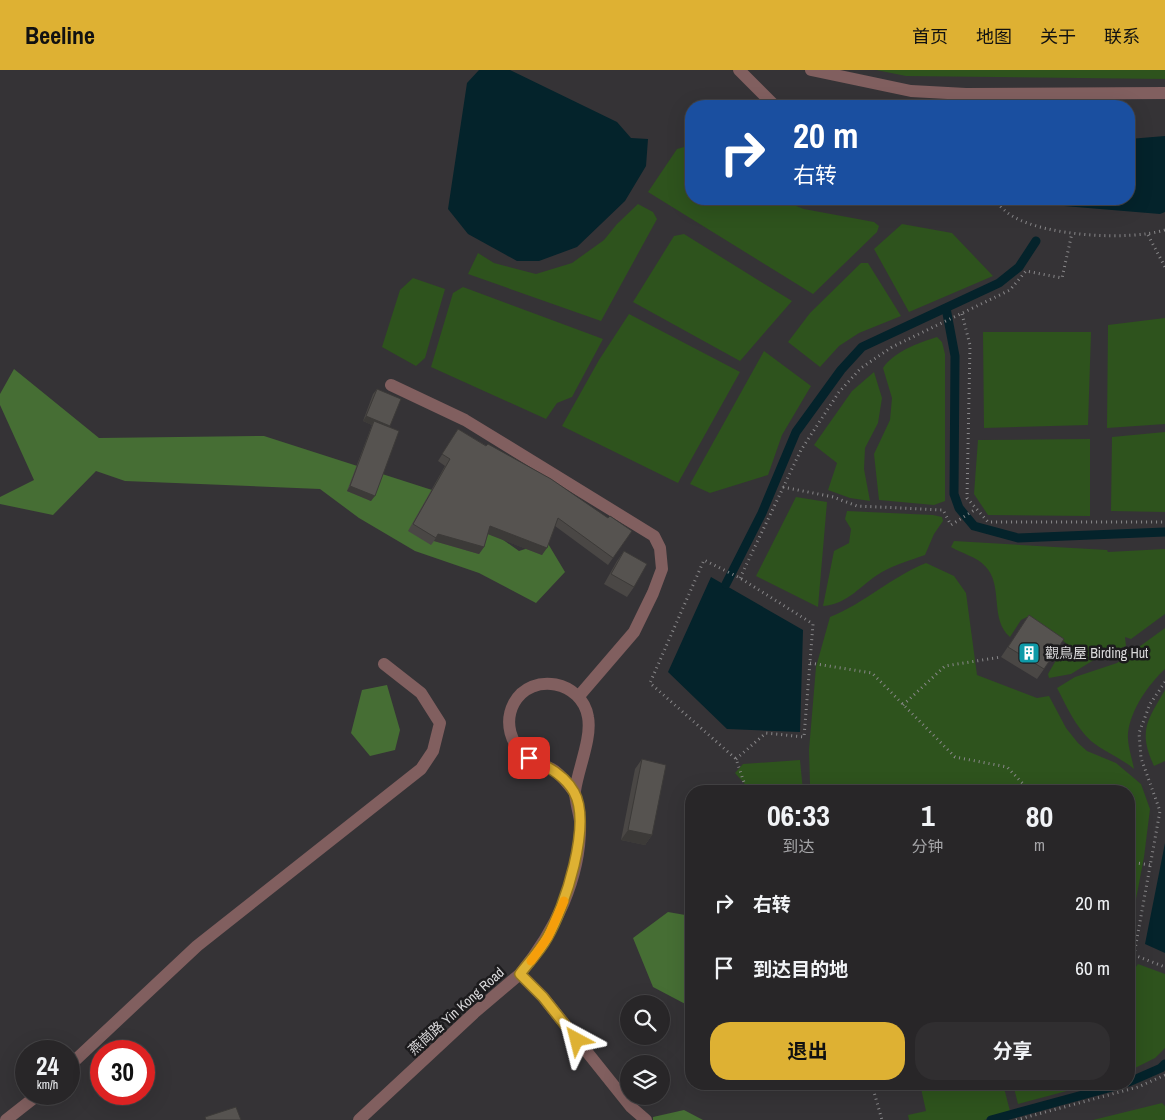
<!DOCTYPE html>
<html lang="zh">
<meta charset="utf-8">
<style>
body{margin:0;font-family:"Archivo Narrow","Noto Sans SC",sans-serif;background:#302e30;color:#f1f3f6;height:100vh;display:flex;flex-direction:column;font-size:19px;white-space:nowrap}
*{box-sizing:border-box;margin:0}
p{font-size:16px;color:#a5a5a8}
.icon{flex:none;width:28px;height:28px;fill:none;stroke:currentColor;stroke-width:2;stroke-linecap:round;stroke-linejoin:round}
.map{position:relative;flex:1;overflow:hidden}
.details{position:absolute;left:685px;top:715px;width:450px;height:305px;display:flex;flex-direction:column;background:#282628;border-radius:20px;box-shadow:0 5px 20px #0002,0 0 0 1px #444345}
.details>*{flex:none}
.guide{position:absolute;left:685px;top:30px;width:450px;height:105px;border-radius:20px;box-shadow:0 5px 20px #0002,0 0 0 1px #444345;background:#1a4fa0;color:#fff;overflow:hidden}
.buttons{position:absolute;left:620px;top:925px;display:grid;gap:10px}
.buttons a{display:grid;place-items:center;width:50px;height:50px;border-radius:50%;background:#282628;box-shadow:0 5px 20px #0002,0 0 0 1px #444345;font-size:25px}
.speed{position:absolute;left:15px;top:970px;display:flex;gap:10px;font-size:25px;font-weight:700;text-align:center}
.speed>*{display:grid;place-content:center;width:65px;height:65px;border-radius:50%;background:#282628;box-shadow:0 5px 20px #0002,0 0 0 1px #444345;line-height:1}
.speed small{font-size:12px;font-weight:400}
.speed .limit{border:8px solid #d22;background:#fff;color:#111}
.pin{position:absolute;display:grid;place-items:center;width:42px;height:42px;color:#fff;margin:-21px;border-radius:10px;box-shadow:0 2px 8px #0006}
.me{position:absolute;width:55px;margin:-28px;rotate:322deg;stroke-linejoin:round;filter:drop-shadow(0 0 4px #0008)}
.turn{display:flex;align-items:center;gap:18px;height:105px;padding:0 25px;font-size:22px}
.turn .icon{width:65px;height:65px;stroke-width:2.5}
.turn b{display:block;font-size:35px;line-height:42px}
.eta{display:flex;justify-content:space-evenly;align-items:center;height:85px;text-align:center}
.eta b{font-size:30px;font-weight:700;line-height:35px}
.button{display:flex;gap:10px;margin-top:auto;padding:10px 25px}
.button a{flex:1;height:58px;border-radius:20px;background:#deb133;color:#111;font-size:20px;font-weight:700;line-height:58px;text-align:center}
.button a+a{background:#302e30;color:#f1f3f6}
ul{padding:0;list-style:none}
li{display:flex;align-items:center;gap:15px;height:65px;padding:0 25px}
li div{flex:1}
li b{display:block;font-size:19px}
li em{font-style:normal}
header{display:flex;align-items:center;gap:30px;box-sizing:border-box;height:70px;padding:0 25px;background:#deb133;color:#111}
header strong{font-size:24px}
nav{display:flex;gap:28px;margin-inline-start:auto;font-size:18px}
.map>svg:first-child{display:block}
.green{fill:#2e531d}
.forest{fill:#466e34}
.water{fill:#04232b}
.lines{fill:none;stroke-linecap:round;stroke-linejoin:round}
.stream{stroke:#04232b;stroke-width:9}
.path{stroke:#89888a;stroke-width:3;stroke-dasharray:1 4;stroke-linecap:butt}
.minor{stroke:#815f5f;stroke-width:12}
.wall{fill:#4a4745}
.shaded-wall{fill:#3c3a38}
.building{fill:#565350;stroke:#3c3a38}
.route-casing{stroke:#907321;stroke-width:12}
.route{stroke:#deb133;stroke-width:9}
.slow{stroke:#f59e0b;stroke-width:9}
.labels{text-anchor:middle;stroke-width:5;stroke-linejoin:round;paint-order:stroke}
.poi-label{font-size:14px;fill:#d9d8da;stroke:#1c1b1d;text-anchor:start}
.street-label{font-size:14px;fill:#d9d8da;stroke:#1c1b1d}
</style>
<header>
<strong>Beeline</strong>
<nav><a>首页</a><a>地图</a><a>关于</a><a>联系</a></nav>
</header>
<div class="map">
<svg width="1165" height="1050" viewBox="0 0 1165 1050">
<rect width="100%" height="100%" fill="#353336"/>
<!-- green -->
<path class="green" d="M876,0H1165V9L906,6Z
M691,75V129H778L804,139L874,152L879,156L877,162L813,224L648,122L677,79Z
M638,134L653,142L657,149L601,251L468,204L478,183L494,193L536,204L572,193L604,170L617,154Z
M902,154L952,163L993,206L909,242L874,179Z
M684,164L792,231L740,291L633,232L674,166Z
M861,193H868L901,246L859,263L839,276L820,297L788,272L810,243Z
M413,208L445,219L425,288L416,296L382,277L400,220Z
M463,217L603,269L572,327L557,333L546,349L431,297L453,223Z
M629,244L740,302L678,413L562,356L599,290Z
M1165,248V354L1107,358L1108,255Z
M983,262H1091L1088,355L984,358Z
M937,267L942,272L945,284V431L934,435L879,430L874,384L890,350L892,328L883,298C894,282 917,273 937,267Z
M764,281L811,316L782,365L768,405L710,423L690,414Z
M874,302L882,328L878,353L865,378L864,399L870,431L850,428L828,420L837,393L814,375L852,321Z
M1165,362V442L1111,441L1112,367Z
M1090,369V446L988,445L974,424L978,370Z
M796,427L827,432L818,537L756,506Z
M847,441L933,445L942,447L943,451L934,464L925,485C911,490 896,494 882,502C860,515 849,534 823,536L834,481L849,473L851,459L845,449Z
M954,471L1107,480L1108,482L1165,479V544L1131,569L1125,567L1126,576L1097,588L1071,604L1049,608L1048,604L1066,573L1027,547L1021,550L1010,567C989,549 1004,515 985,496C977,487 961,483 951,477Z
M926,493L954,506L966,523L977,605L1037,628L1049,626L1066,658L1078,673L1087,681L1116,693L1141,714L1150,739L1144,787L1129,866V721H820L810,714L809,680L816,597L830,547C865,533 891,507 926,493Z
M1165,558V599C1148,615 1131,639 1128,663C1127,674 1132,688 1134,699C1121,688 1103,681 1091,671C1075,656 1067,637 1057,618L1075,607L1117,593Z
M1165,620V691L1154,696C1138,661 1147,651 1165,620Z
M800,690L803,721H751L735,703L743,694Z
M1138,894L1165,904V978L1155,988L1129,1001V906Z
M920,1014H1003L1010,1041L984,1050H909L908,1045L926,1041Z
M1013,1014H1093L1018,1034Z
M1162,1033L1165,1036V1050H1093Z"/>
<!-- forest -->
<path class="forest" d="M14,299L99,368L264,366L432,420L519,481L547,472L565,502L536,533L479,503L415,481L359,448L320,419L125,411L96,401L53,445L0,434V427L34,410L0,335V324Z
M387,615L400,660L395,680L370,686L351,663L362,620Z
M668,842L691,846V937L653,917L633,868Z
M684,1040L703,1050H653V1047Z"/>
<!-- water -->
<path class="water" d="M479,0H510L617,52L631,68L648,69L646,96L625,131L577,177L539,191H517L468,164L448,139L467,13Z
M1165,66V142L1160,144L1064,136L1041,129H1129V69Z
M711,507L803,560L800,662L727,659L668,602Z
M1165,773V883L1145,874Z"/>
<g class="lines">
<!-- stream -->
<path class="stream" d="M946,238L955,286L954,424L959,438L974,456L1018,468L1165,462
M726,514L762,443L796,362L841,300L862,277L999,213L1019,197L1036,171
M1129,1012L1161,998L1165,994
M991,1050L1123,1014"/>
<!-- path -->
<path class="path" d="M994,129C999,135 1006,143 1014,147C1047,166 1129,171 1165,160
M1148,165L1165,197
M962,244L970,275L967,428L988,452H1165
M783,417L833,427L857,436L943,440L951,455L976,439
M740,508L801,380L839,322L861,298L892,277L1010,220L1026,201L1062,208L1072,163
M810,593L872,603L955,687L1007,697L1030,721
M1165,612L1150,634L1139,663L1141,688L1160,741L1134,885L1165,897
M903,635L945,596L1001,587
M736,689L766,663L804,667L813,554L740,508L704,490L650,613L736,689L747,721
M1129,792L1151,795
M875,1014L874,1022L882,1050
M1016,1050L1138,1017L1165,1005"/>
<!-- minor -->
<path class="minor" d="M739,0L775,36
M811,0L911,21L966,24L1165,23
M391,315L465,350L654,466L660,478L662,499L653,523L634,562L579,626
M520,904C554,863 582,807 580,751C579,742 575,731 575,721C578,699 592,668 588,647C582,611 532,601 514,633C504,652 510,675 528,687C536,692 546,695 555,701C563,707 569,715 575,723
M69,996L197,876L421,699L433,681L440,653L421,623L384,594
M6,1050L39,1024
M359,1050L474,943L520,904L543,927L631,1037L646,1050"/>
</g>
<!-- wall -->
<path class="wall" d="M377,319L390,357L371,431L347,421L372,355L363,351L373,324Z
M458,359L608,448L632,461L608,495L555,456L542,485L488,464L484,477L479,484L434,471L431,475L408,461L445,396L438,391Z
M624,481L634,517L627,527L604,514L617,491Z
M1029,545L1044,599L1037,609L1001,587Z
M642,689L652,765L645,775L621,770L635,699Z"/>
<!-- shaded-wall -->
<path class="shaded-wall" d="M366,346L390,356L387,361L374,351L372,355L363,351Z
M350,416L375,426L371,431L347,421Z
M490,456L547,478L542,485L485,463Z
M438,464L484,477L479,484L434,471Z
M628,760L652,765L645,775L621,770Z"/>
<!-- building -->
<path class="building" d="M377,319L401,329L390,356L366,346Z
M374,351L399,361L375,426L350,416Z
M458,359L486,376L488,374L551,409L608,448L610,446L632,461L613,488L558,448L547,478L490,456L484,477L438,464L436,468L413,454L450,389L442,384Z
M624,481L647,494L634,517L611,504Z
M1029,545L1064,569L1044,599L1008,577Z
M642,689L666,695L652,765L628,760Z
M236,1037L241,1050H206L205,1047Z"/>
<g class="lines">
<!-- route casing -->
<g class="route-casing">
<path id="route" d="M529,688C546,695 565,705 574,722C592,754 565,837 547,868C540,881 529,892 520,904L543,927L577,970"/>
</g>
<!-- route -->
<use href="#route" class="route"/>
<!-- slow -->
<path class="slow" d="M531,891L548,867L564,831"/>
</g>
<!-- icons -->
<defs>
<g id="building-square" transform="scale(1.125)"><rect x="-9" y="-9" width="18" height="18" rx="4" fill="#0f9aa8" stroke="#1c1b1d"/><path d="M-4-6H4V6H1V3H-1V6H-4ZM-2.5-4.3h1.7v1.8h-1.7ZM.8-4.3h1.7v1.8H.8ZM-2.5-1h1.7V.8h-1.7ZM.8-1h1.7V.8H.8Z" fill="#fff"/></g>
</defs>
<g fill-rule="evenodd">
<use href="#building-square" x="1029" y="583"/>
</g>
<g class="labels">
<!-- poi labels -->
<g class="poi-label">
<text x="1045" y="588">觀鳥屋 Birding Hut</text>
</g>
<!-- street labels -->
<g class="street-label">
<text transform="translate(456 941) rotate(-42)" y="5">燕崗路 Yin Kong Road</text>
</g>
</g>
</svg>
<div class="buttons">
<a><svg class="icon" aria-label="search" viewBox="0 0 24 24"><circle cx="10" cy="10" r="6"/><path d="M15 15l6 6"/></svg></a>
<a><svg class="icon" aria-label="layers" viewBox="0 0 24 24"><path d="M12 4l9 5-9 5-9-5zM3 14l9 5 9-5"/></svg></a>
</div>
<div class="speed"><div>24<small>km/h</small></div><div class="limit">30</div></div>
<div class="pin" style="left:529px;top:688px;background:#d93025"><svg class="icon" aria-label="arrive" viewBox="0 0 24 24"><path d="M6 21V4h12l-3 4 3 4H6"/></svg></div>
<svg class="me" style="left:577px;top:970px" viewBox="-20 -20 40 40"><path d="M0-17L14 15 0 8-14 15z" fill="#deb133" stroke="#fff" stroke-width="4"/></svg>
<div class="guide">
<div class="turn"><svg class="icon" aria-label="right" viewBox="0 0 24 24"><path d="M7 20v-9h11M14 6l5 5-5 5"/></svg><div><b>20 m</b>右转</div></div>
</div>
<section class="details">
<div class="eta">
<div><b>06:33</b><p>到达</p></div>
<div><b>1</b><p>分钟</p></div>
<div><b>80</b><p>m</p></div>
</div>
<ul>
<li><svg class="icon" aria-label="right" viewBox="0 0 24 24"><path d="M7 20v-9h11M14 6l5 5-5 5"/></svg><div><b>右转</b></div><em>20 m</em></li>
<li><svg class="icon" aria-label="arrive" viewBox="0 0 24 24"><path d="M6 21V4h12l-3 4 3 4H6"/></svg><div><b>到达目的地</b></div><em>60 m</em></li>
</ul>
<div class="button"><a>退出</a><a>分享</a></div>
</section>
</div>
